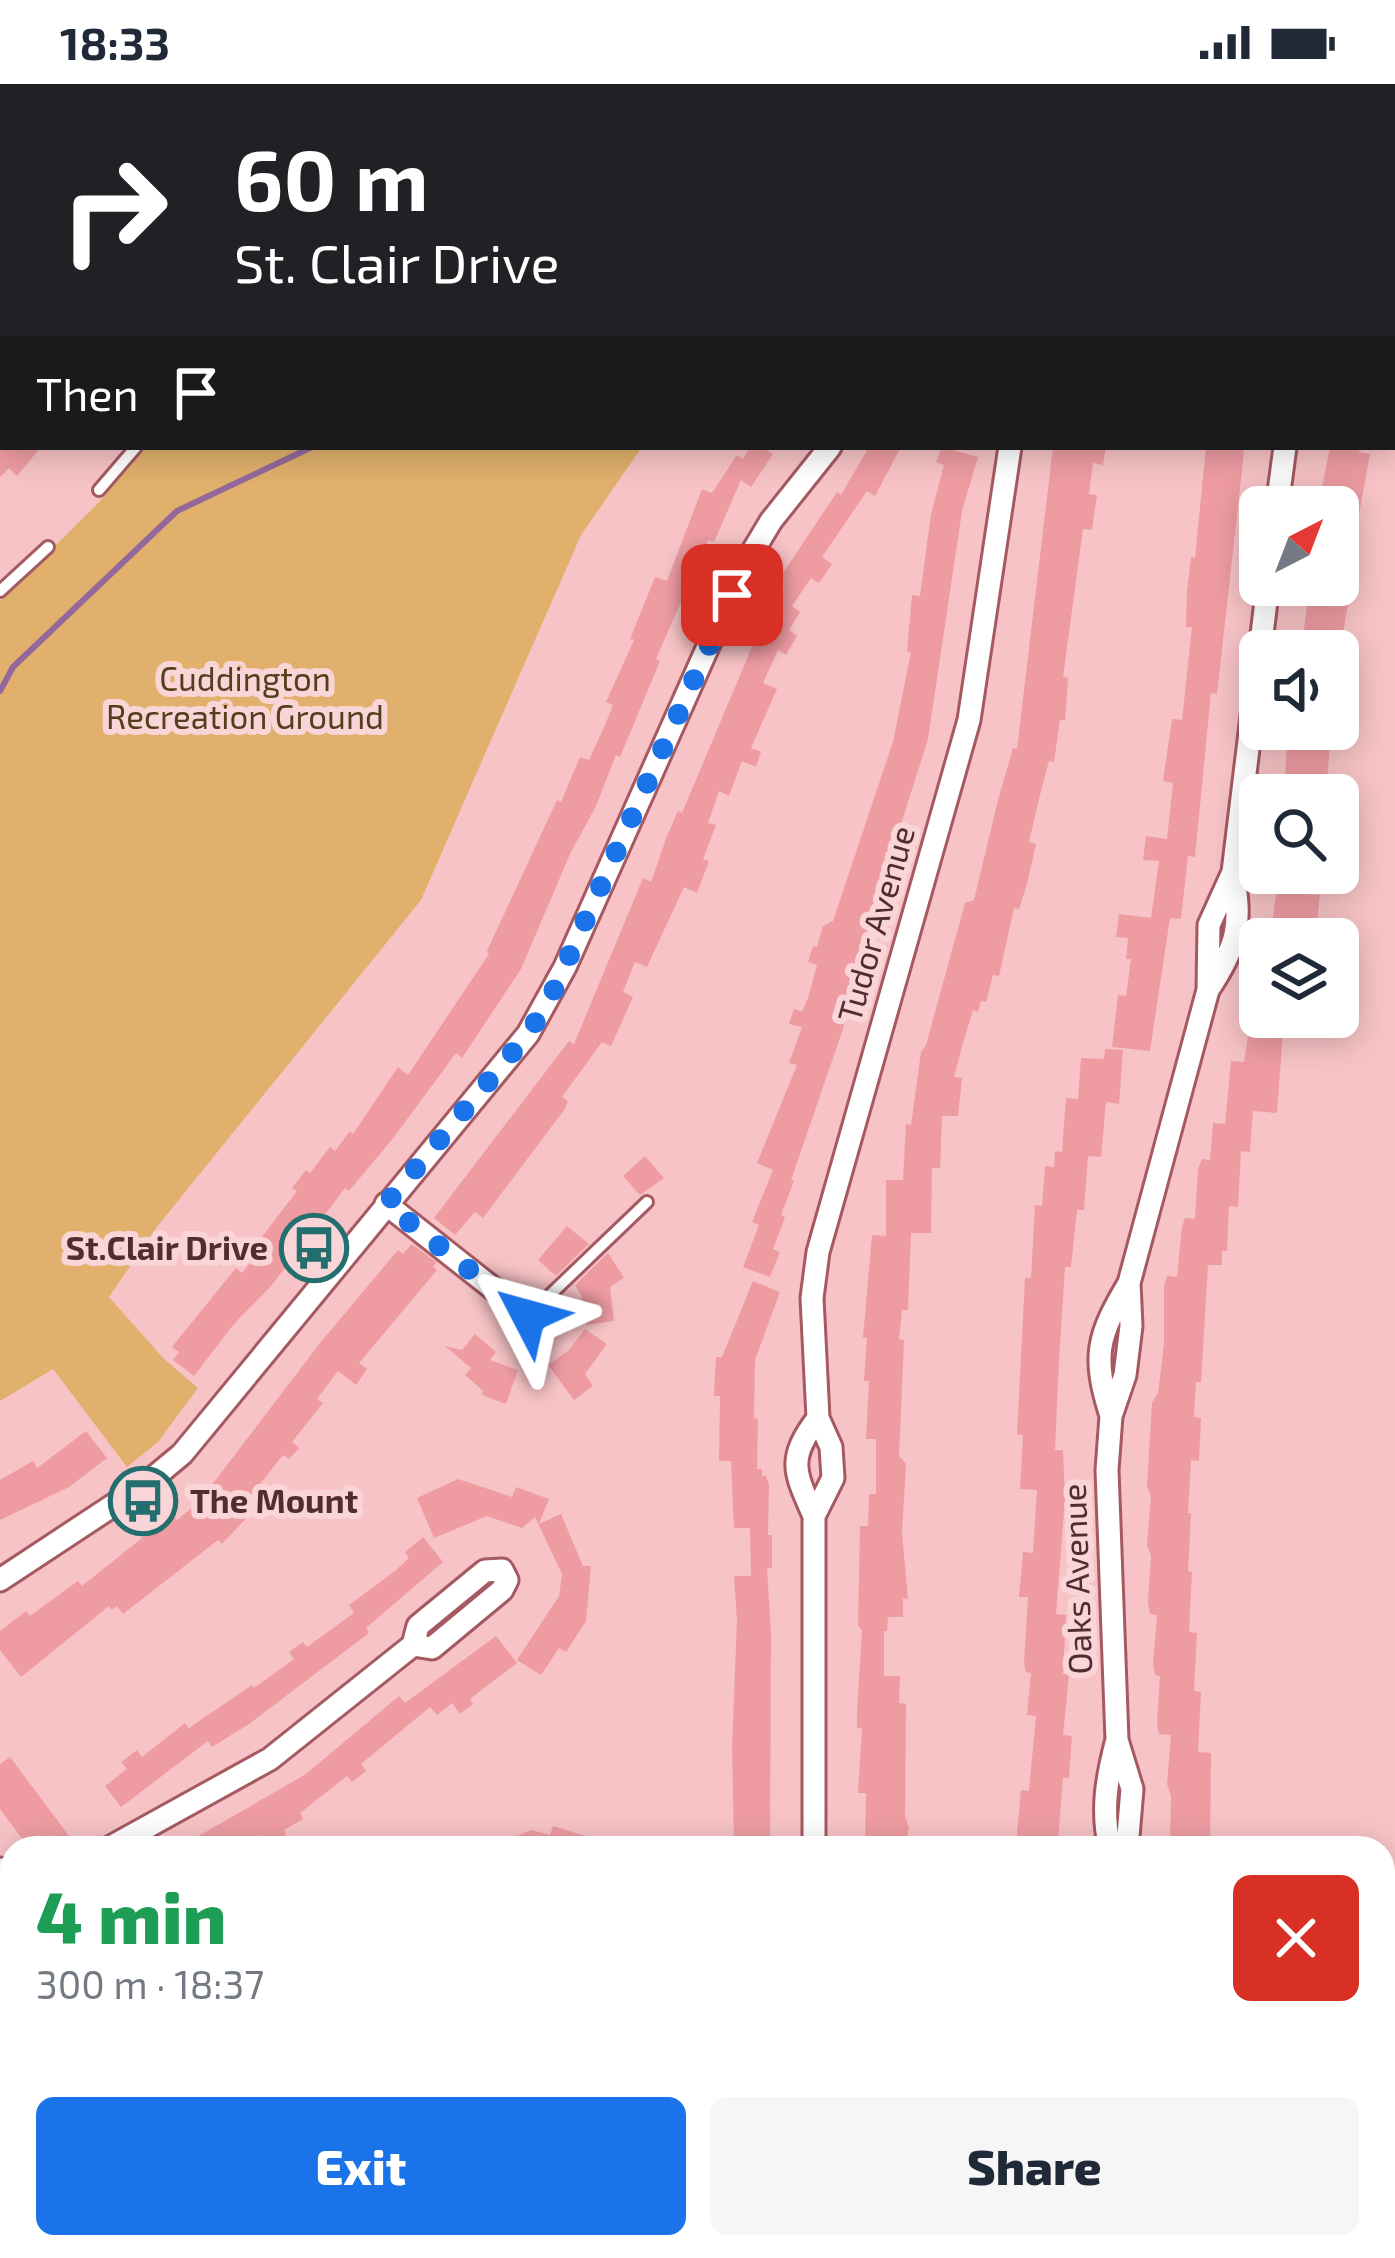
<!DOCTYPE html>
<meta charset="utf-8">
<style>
body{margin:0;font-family:"Exo 2",sans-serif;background:#f6f6f7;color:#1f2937;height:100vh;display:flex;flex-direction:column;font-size:45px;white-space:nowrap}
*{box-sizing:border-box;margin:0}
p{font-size:39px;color:#747a83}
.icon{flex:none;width:66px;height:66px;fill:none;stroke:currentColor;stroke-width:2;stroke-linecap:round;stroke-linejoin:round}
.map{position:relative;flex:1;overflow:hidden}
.sheet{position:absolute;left:0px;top:1752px;width:1395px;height:423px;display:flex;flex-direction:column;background:#fff;border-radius:36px 36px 0 0;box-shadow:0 6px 30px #0003}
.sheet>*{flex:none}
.banner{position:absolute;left:0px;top:0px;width:1395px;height:366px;box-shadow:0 6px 30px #0003;background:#202124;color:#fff;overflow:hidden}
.needle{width:78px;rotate:42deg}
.controls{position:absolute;left:1239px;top:402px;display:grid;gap:24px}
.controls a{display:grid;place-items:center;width:120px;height:120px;border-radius:18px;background:#fff;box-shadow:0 6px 30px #0003;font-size:60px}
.pin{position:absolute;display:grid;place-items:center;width:102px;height:102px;color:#fff;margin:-51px;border-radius:24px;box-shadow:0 6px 18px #0006}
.me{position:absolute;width:132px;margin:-66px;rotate:309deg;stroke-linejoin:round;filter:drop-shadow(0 0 9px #0008)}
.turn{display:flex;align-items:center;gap:42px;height:252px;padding:0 36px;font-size:54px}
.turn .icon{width:156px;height:156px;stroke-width:2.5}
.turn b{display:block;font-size:84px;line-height:102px}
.then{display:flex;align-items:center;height:114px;padding:0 36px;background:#0003;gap:24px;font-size:45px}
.round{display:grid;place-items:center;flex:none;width:126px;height:126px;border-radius:18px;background:#f6f6f7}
.headline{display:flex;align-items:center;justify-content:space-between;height:204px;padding:0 36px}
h1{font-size:72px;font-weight:800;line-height:90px;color:#1e9e55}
.cta{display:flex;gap:24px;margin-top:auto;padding:24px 36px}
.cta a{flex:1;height:138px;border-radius:18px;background:#1a73e8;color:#fff;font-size:48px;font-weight:800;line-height:138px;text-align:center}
.cta a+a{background:#f6f6f7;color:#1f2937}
.status{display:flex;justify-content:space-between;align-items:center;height:84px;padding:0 60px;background:#fff;direction:ltr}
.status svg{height:33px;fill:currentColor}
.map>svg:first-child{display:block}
.green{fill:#e0b06c}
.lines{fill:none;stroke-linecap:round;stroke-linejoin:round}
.stream{stroke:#95689b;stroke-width:6}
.building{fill:#ee9ca2}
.lane-casing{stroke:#a55960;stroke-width:16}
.street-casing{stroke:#a55960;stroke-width:27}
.lane{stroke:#fff;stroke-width:10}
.street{stroke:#fff;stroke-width:21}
.route{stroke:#1a73e8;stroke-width:21;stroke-dasharray:0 37.8}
.labels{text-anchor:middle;stroke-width:12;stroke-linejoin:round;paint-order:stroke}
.park-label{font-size:33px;fill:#553e1d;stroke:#f9d5d7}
.street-label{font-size:33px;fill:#4f2d30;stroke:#f9d5d7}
.poi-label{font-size:33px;font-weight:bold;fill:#4f2d30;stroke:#f9d5d7;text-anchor:end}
</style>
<div class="status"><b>18:33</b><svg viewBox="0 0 49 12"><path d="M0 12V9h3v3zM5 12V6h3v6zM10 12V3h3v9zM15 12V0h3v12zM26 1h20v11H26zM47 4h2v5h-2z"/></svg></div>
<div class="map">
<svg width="1395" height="2174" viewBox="0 0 1395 2174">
<rect width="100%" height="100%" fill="#f7c3c6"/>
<!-- green -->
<path class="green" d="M146,363H642L581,451L421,816L156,1144L109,1213L164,1275L198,1304L158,1358L127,1383L53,1285L0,1317V517L101,416Z"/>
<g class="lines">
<!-- stream -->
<path class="stream" d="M0,607L13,583L177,427L312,363"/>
</g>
<!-- building -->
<path class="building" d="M0,353L3,363H41L17,392L9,384L0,393Z
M750,363H763L773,370L751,403L741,396L714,458L708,456L688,514L683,513L656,575L660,577L620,673L616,671L596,722L570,770L521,885L462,974L456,969L394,1053L349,1107L345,1104L272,1201L233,1241L194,1292L173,1276L179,1268L172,1263L236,1184L242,1189L266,1158L261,1154L297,1107L292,1104L306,1086L310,1089L330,1063L335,1067L350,1047L353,1050L398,983L408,991L489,870L487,867L557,716L561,718L580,673L589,676L605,641L613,621L606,618L634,556L630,555L655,493L667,497L702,405L712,409L737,371L743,375Z
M869,363H901L875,412L867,407L822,473L832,480L819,499L811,494L792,522L800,528L789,546L797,552L786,571L778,566L763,599L777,605L751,664L761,668L756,683L742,677L729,712L719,707L708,739L716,741L703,775L709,777L697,809L684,803L647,883L635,878L623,908L633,913L611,962L602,958L562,1013L568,1017L564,1026L483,1134L475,1128L455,1151L434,1134L569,957L574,960L643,794L651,798L667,752L678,727L682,729L757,551L784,503L777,498L837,408L841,411Z
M942,363L978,373L962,427L928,655L872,832L842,948L791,1096L794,1097L781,1131L785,1133L773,1165L780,1168L770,1193L743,1183L759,1141L752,1138L773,1086L757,1079L797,981L789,979L802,943L789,940L794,925L802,928L808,914L817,881L808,878L813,862L817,863L823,842L833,837L893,658L911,568H907L912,511L920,512L931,430L944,381L936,378Z
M1053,363H1106L1103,381L1093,379L1089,410L1097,411L1092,446L1083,445L1063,593L1068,594L1065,636H1060L1054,678L1049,677L1041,707L1029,758L1036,760L1027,800L1019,825L1014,824L999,892L993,891L986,918L981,917L978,928L973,926L963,959L954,993L962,994L958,1032H942L940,1084H932L931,1149H911L908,1226H902L899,1255L904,1256L899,1372L906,1380L902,1449L908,1515L903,1514V1533H888L887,1547H884V1592H900L899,1619L906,1620L905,1732L909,1744L904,1763L865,1762L866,1709H858L862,1644H857V1628L862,1546L858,1542L860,1442H868L869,1410H876V1355H866L869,1297H864L867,1254H863L872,1151L886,1152V1096H903L906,1040L911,1041L921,968L926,961L965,819L974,816L998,716L1013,664L1017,665Z
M1206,363H1244L1243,377L1217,610L1211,609L1195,773L1188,772L1181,835L1170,834L1150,967L1112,963L1118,911L1126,912L1131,875H1126L1128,854L1116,853L1119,830L1151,834L1159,777L1143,776L1146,752L1167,755L1173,699L1163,697L1172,635L1182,636L1192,543H1186L1187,507L1191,473L1195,474Z
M1330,363H1360L1359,368L1370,370L1346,501L1345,513L1349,514L1343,549L1348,550L1345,567H1301L1310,501H1338V423H1318Z
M1266,645H1331L1326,711H1284L1287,659L1264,655Z
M1279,789H1310L1306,810L1320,811L1316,846L1302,844V855H1270Z
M1251,933H1284L1277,1029L1253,1027L1250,1068L1241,1067L1238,1123L1229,1122L1227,1167H1222V1181H1208L1201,1298H1196L1194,1333L1201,1334L1199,1377L1191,1376L1188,1429H1191L1188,1487L1192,1488L1189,1548L1197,1549L1194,1607L1201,1608L1198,1668L1211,1669L1210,1764H1170L1171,1712L1167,1700L1171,1651L1159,1650L1157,1639L1160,1592L1155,1591L1153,1580L1157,1531L1150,1530L1148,1519L1151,1472L1147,1461L1151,1413L1147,1402L1152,1319L1158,1309L1164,1260V1202L1167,1192L1177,1193L1182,1143L1185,1134L1195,1135L1198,1085L1202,1075L1210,1076L1213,1039L1225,1040L1231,977L1244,978Z
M1105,965L1123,966L1119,1020L1106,1018L1101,1073L1088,1072L1084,1126H1077L1071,1183H1065L1059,1277L1055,1366H1063L1065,1415L1056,1530L1066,1531L1063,1590L1069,1591L1063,1651L1072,1652L1069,1694H1063L1058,1755L1034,1752V1759L1019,1757L1017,1749L1021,1706L1029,1707L1036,1632L1027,1631L1031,1589L1026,1588L1024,1579L1028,1513H1019L1023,1468L1033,1469L1037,1406L1020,1405L1023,1351L1017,1350L1025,1194H1031L1035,1121L1042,1122L1045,1082L1054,1083L1055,1067L1062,1068L1066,1014L1078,1015L1081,974L1104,975Z
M645,1072L664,1094L640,1111L623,1092Z
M567,1142L589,1160L556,1192L538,1176Z
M412,1160L436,1178L433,1183L437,1186L359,1279L367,1285L356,1301L338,1287L317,1315L323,1319L292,1358L299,1364L289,1375L283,1371L244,1420L253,1427L222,1460L218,1456L123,1530L117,1522L112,1526L109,1522L21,1593L0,1566V1547L26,1527L30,1532L78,1497L82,1502L172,1430L177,1436L199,1418L320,1259L398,1166L403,1170Z
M608,1169L624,1194L610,1203L614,1237L586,1241L582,1213L575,1201Z
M753,1197L780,1208L755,1276L754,1334L758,1335L757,1385H762V1392H766L769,1401L768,1451H772V1484H767L771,1548L770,1764H734L732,1663L737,1536L734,1492H751L750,1444H734L731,1377H719L720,1312H714L716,1273H722Z
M585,1245L607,1260L585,1290L593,1302L574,1316L548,1281L569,1266Z
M475,1250L496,1268L490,1276L518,1286L506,1320L482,1311L483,1307L465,1291L471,1284L445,1262L462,1266Z
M86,1347L107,1374L69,1403L0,1436V1396L33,1377L37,1384Z
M458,1395L512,1413L516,1403L549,1415L539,1440L561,1430L583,1482H591L586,1537L566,1568L559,1564L541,1591L517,1576L559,1512L562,1490L535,1433L522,1444L487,1432L434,1454L417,1414Z
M423,1453L443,1478L366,1544L369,1549L249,1640L212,1663L208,1657L121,1723L105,1702L127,1685L121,1678L137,1666L142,1673L185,1639L189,1644L252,1601L254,1604L294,1575L289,1568L303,1558L307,1563L354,1529L349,1521L395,1487L409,1474L405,1468Z
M496,1552L517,1579L470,1615L473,1620L460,1630L452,1619L437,1631L430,1623L361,1680L366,1687L352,1698L347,1692L300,1729L303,1735L284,1746L286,1751L264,1763L257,1751L234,1764H178L306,1690L399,1612L405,1619Z
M10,1673L72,1756L61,1764H29L0,1725V1680Z
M553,1742L612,1760V1764H491L531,1746L550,1751Z"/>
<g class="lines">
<!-- lane casing -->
<g class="lane-casing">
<path id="lane" d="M27,0L31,3
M289,0L293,3
M1046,0V3
M53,3L55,0
M443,3L446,0
M0,64L3,61
M99,406L136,363
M0,507L48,463
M528,1232L647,1118"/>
</g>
<!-- street casing -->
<g class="street-casing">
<path id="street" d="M916,0V3
M1176,0V3
M252,3L255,0
M1326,3V0
M0,302L3,299
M1392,326L1395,327
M1277,423L1285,363
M1208,906C1238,861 1242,841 1233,788L1268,501
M386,1120L528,1232
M1111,1332C1092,1272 1097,1253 1129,1199L1208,906L1209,841L1233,788
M814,1432L833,1394L831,1363L818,1334L812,1214L818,1168L969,636L1010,363
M0,1496L147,1399L182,1370L528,950L565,883L744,482L771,437L830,363
M109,1764L270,1675L413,1561L418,1542L485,1487L502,1486L507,1496L502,1506L432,1564L413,1561
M814,1764V1432C794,1387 787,1375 818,1334
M1110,1764C1101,1727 1107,1694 1116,1659
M1127,1764L1132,1705L1117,1656L1107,1386L1111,1332L1125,1291L1131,1242L1129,1199
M0,1785L12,1802
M0,1820H12
M1383,2061L1395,2066
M122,2163L123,2174
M1084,2163L1086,2174
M546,2174L565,2163
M803,2174L805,2163"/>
</g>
<!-- lane -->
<use href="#lane" class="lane"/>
<!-- street -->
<use href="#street" class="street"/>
</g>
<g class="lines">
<!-- route -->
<path class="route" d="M528,1232L386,1120L528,950L549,917L732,511"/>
</g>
<!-- icons -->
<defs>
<g id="bus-ring" transform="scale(3.45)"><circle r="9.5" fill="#f9d5d7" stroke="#236e6e" stroke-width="1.5"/><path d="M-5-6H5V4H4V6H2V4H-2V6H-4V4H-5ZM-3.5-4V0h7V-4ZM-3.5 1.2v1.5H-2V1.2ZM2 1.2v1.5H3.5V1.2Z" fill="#236e6e"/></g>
</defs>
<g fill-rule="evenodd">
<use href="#bus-ring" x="314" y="1164"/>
<use href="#bus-ring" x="143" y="1417"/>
</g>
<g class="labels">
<!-- park labels -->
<g class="park-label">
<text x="245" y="607">Cuddington<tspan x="245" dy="38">Recreation Ground</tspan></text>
</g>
<!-- street labels -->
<g class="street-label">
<text transform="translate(876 840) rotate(-74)" y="12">Tudor Avenue</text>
<text transform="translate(1077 1495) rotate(-92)" y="12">Oaks Avenue</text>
</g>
<!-- poi labels -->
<g class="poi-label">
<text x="268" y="1176">St.Clair Drive</text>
<text x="190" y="1429" text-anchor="start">The Mount</text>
</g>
</g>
</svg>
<div class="controls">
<a><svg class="needle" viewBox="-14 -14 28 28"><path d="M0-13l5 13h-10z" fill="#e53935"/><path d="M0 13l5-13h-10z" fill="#747a83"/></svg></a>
<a><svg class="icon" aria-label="sound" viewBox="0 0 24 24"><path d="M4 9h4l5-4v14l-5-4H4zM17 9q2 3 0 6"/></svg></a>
<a><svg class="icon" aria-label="search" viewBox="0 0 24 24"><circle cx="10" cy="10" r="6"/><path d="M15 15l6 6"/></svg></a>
<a><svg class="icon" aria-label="layers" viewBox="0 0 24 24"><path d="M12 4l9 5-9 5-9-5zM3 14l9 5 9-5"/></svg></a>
</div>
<div class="pin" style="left:732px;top:511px;background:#d93025"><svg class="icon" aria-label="arrive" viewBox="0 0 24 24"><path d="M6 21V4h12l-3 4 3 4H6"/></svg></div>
<svg class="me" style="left:528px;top:1232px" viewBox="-20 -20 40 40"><path d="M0-17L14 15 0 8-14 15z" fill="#1a73e8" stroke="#fff" stroke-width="4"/></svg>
<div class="banner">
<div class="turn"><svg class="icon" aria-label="right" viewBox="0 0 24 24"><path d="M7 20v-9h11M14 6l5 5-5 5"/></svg><div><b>60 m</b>St. Clair Drive</div></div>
<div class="then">Then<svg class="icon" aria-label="arrive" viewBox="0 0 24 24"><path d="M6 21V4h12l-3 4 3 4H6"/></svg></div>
</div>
<section class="sheet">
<div class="headline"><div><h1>4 min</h1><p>300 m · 18:37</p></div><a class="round" style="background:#d93025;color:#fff"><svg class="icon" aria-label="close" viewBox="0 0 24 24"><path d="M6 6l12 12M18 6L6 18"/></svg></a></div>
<div class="cta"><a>Exit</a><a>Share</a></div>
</section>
</div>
